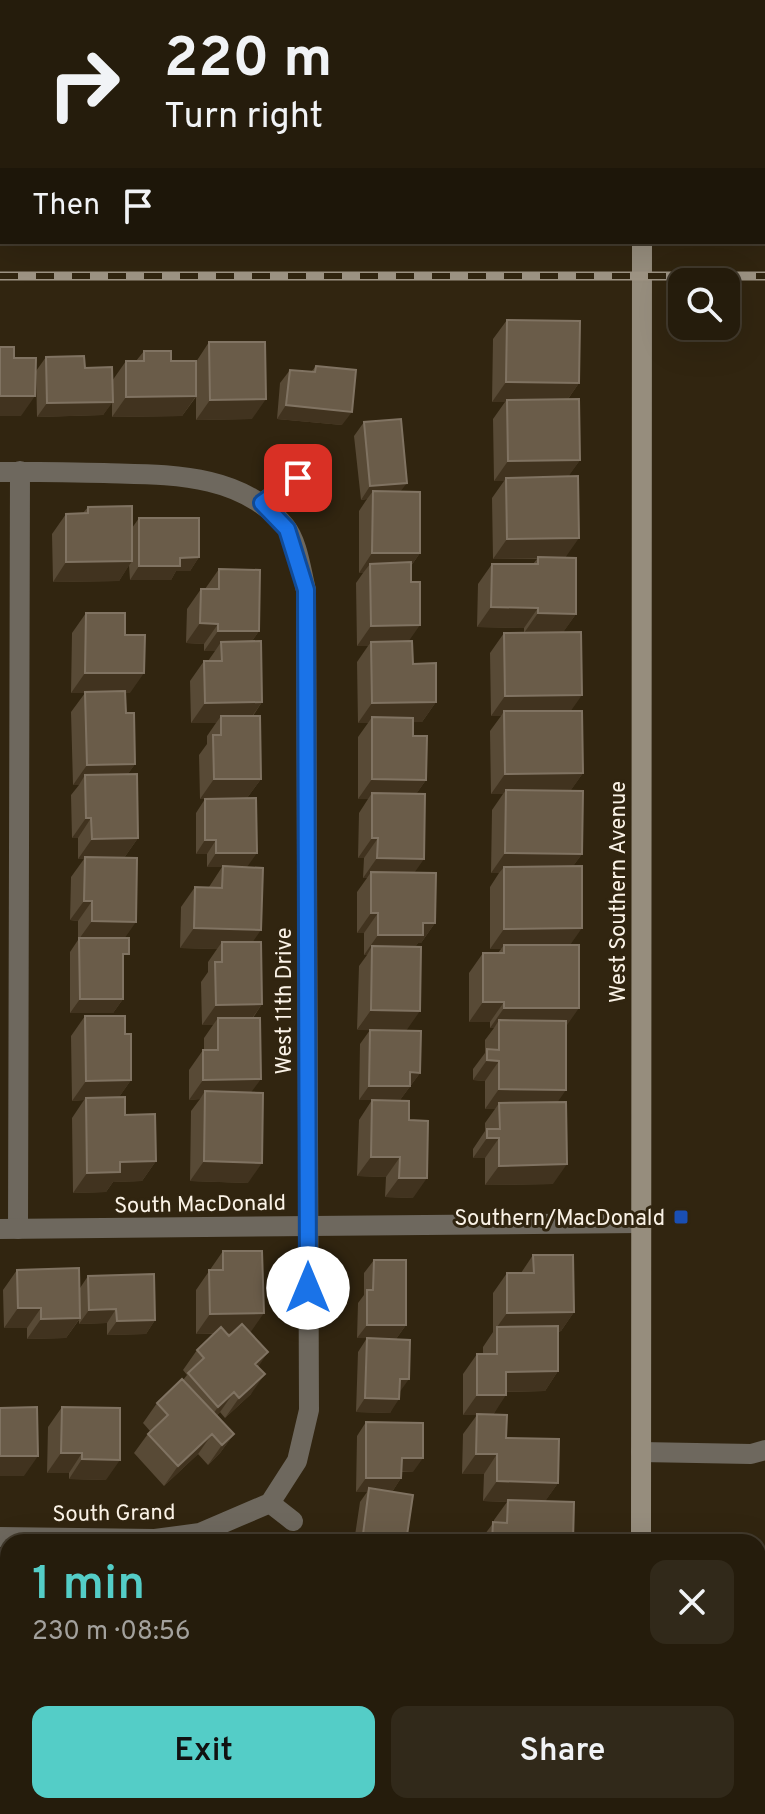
<!DOCTYPE html>
<meta charset="utf-8">
<style>
body{margin:0;font-family:Overpass,sans-serif;background:#31291a;color:#f1f3f6;height:100vh;display:flex;flex-direction:column;font-size:30px;white-space:nowrap}
*{box-sizing:border-box;margin:0}
p{font-size:26px;color:#a3a19d}
.icon{flex:none;width:44px;height:44px;fill:none;stroke:currentColor;stroke-width:2;stroke-linecap:round;stroke-linejoin:round}
.map{position:relative;flex:1;overflow:hidden}
.details{position:absolute;left:0px;top:1534px;width:766px;height:280px;display:flex;flex-direction:column;background:#251c0c;border-radius:24px 24px 0 0;box-shadow:0 8px 32px #0002,0 0 0 2px #423a2d}
.details>*{flex:none}
.banner{position:absolute;left:0px;top:0px;width:766px;height:244px;box-shadow:0 8px 32px #0002,0 0 0 2px #423a2d;background:#251c0c;color:#f1f3f6;overflow:hidden}
.fabs{position:absolute;left:668px;top:268px;display:grid;gap:16px}
.fabs a{display:grid;place-items:center;width:72px;height:72px;border-radius:16px;background:#251c0c;box-shadow:0 8px 32px #0002,0 0 0 2px #423a2d;font-size:40px}
.pin{position:absolute;display:grid;place-items:center;width:68px;height:68px;color:#fff;margin:-34px;border-radius:16px;box-shadow:0 4px 12px #0006}
.me{position:absolute;width:88px;margin:-44px;rotate:0deg;stroke-linejoin:round;filter:drop-shadow(0 0 6px #0008)}
.turn{display:flex;align-items:center;gap:28px;height:168px;padding:0 32px;font-size:36px}
.turn .icon{width:104px;height:104px;stroke-width:2.5}
.turn b{display:block;font-size:56px;line-height:68px}
.then{display:flex;align-items:center;height:76px;padding:0 32px;background:#0003;gap:16px;font-size:30px}
.round{display:grid;place-items:center;flex:none;width:84px;height:84px;border-radius:16px;background:#31291a}
.overview{display:flex;align-items:center;justify-content:space-between;height:136px;padding:0 32px}
h1{font-size:48px;font-weight:600;line-height:60px;color:#54cdc7}
.primary-button{display:flex;gap:16px;margin-top:auto;padding:16px 32px}
.primary-button a{flex:1;height:92px;border-radius:16px;background:#54cdc7;color:#111;font-size:32px;font-weight:600;line-height:92px;text-align:center}
.primary-button a+a{background:#31291a;color:#f1f3f6}
.map>svg:first-child{display:block}
.lines{fill:none;stroke-linecap:round;stroke-linejoin:round}
.minor{stroke:#6e685e;stroke-width:20}
.tertiary{stroke:#6e685e;stroke-width:20}
.secondary{stroke:#968d7d;stroke-width:20}
.rail-casing{stroke:#9e9484;stroke-width:9}
.rail{stroke:#312510;stroke-width:6;stroke-dasharray:18;stroke-linecap:butt}
.wall{fill:#584a36}
.shaded-wall{fill:#41331f}
.building{fill:#6a5c49;stroke:#807362;stroke-width:2}
.route-casing{stroke:#114b97;stroke-width:20}
.route{stroke:#1a73e8;stroke-width:14}
.transit-dot{fill:#1a4fb4;stroke:#312510;stroke-width:3}
.labels{text-anchor:middle;stroke-width:6;stroke-linejoin:round;paint-order:stroke}
.street-label{font-size:22px;fill:#faf2e6;stroke:#312510}
.poi-label{font-size:22px;fill:#faf2e6;stroke:#312510;text-anchor:end}
</style>
<div class="map">
<svg width="765" height="1814" viewBox="0 0 765 1814">
<rect width="100%" height="100%" fill="#312510"/>
<g class="lines">
<!-- minor -->
<path class="minor" d="M764,206H765
M0,472C35,471 69,473 104,473C168,475 240,472 285,526C298,542 301,570 306,590L309,1410L297,1461L270,1503
M262,503L298,478
M18,1229L20,471
M641,1452L751,1454L765,1450
M270,1503L293,1521
M0,1537L155,1539L200,1533L270,1503"/>
<!-- tertiary -->
<path class="tertiary" d="M0,1229L640,1223"/>
<!-- secondary -->
<path class="secondary" d="M643,0V2
M641,1542L642,242
M642,1806V1814"/>
<!-- rail casing -->
<g class="rail-casing">
<path id="rail" d="M0,276H765"/>
</g>
<!-- rail -->
<use href="#rail" class="rail"/>
</g>
<!-- wall -->
<path class="wall" d="M84,0H143L141,2H84Z
M204,0H250V2H204Z
M296,0H355V2H296Z
M367,0H442V2H367Z
M457,0H527L577,2H457Z
M507,320L579,383L568,399L580,460L568,476L566,558L576,614L563,632L571,711L583,773L570,791L582,854L573,866L566,1026L557,1102L553,1184L485,1185V1158H473V1149L485,1131V1123L495,1109H485V1081L473,1080V1069L485,1053V1040L494,1028H490V1022H469V973L483,953H498L501,949H490V887L499,873H491L492,810L503,794H491L490,731L501,716H491L490,653L504,633H524V628L477,627L478,584L492,564H533L537,559H493L492,498L504,481H494L493,419L505,402H492L493,339Z
M209,342L252,419L196,420V397L182,416L112,417V402L103,415L37,417L36,371L46,357L85,368L112,381L126,361H136L144,351L171,361L196,362Z
M316,366L342,425L277,419L280,383L290,370L311,372Z
M364,422L401,492L420,553L411,566L409,641L413,664L436,702L422,722H413V736L426,780L416,794L414,872L435,923L421,943H418L415,947H421L357,1030L359,966L367,955H364V933H357V892L367,878H363L364,858H358L359,813L368,799H358V737L368,723H358L357,662L368,646H357L356,583L363,573H359V511L367,499L361,500L354,436Z
M88,507L132,528L139,518L199,557L190,571H176L171,580H130L129,565L119,581L53,582L52,534L66,514L83,513Z
M219,569L259,631L252,641L262,702L253,716L261,779L247,798L200,799L199,755L207,744V736L216,723H191L190,681L204,661H208L215,651H204V644L186,643L187,609L201,589H205Z
M86,613L125,635L130,693H125L126,713L135,764L127,775L138,838L124,858L125,938L123,962V999L113,1013H70V952L78,940V921L70,920L71,877L84,859H78V838H72L71,795L79,785H73L71,712L85,693H71L72,633Z
M205,799L247,867L253,942L262,1004L253,1018L248,1183L190,1181L191,1111L200,1099L189,1100V1070L203,1050H204V1038L213,1025H202L201,982L208,972V962L217,949L180,948L181,907L195,887H209L222,867H207V854H196V813Z
M85,1016L125,1034L131,1080L119,1097L125,1115L156,1161L142,1181L113,1182L106,1192L73,1193L72,1118L84,1100L72,1101L71,1036Z
M370,1030L420,1073L400,1100H359L360,1044Z
M372,1100L409,1120L413,1198L385,1197L386,1177L357,1176L359,1120Z
M223,1251L250,1332L258,1367L251,1394L225,1418L220,1412L217,1415L234,1434L220,1453L208,1465L198,1454L164,1486L134,1453L150,1431L143,1423L157,1403L183,1380L187,1375L183,1370L197,1350L214,1334H196V1290Z
M533,1255L574,1312L561,1331L558,1332V1371L545,1391L506,1392L493,1415L506,1438L558,1483L545,1501L573,1542H479L494,1522V1520L507,1502L483,1501L484,1474H462L463,1434L477,1415H463V1374L477,1354H483V1347L493,1332V1293L507,1273H521Z
M374,1260L406,1325L396,1339L400,1392L390,1413L356,1412L358,1352L367,1338H357L358,1303L364,1295V1273Z
M17,1270L80,1288L88,1276L155,1320L146,1334L107,1335V1323L79,1324V1320L66,1338L27,1339V1328H4L3,1290Z
M62,1407L106,1480L69,1479V1473H47L48,1427Z
M366,1422L413,1472H402L401,1478L392,1492L406,1542H354L360,1502L367,1492H356L357,1436Z
M0,1683L28,1811L0,1810Z"/>
<!-- shaded-wall -->
<path class="shaded-wall" d="M95,0H143L141,2H94Z
M0,97H2V123H0Z
M506,382L579,383L565,403L507,400L505,402H492Z
M0,396H35L21,416H0Z
M196,396L182,416L112,417L126,397Z
M266,399L252,419L196,420L210,400Z
M113,402L103,415L37,417L47,403Z
M286,405L352,412L342,425L277,419Z
M580,460L566,480L506,478L504,481H494L508,461Z
M407,483L397,496L373,491L367,499L361,500L370,486Z
M579,538L565,558L493,559L507,539Z
M372,553H420L406,573L370,564L363,573H359Z
M199,557L190,571H176L171,580H130L139,566L180,558Z
M132,561L119,581L53,582L66,562Z
M491,607L538,608L524,628L477,627Z
M538,613L576,614L562,634L524,633Z
M200,623L218,624L204,644L186,643Z
M420,625L406,645L371,642L368,646H357L371,626Z
M218,631H259L245,651L221,642L215,651H204Z
M85,673H144L130,693H71Z
M582,695L568,715L504,711L501,716H491L505,696Z
M262,702L248,722L221,716L216,723H191L205,703Z
M436,702L422,722L372,723V717L368,723H358L372,703Z
M135,764L121,784L85,775L79,785H73L87,765Z
M583,773L569,793L506,790L503,794H491L505,774Z
M214,779H261L247,798L200,799Z
M372,779L426,780L412,800L372,793L368,799H358Z
M86,818H91L78,838H72Z
M138,838L124,858L78,859L92,839Z
M372,838H378L364,858H358Z
M205,840H216L207,854H196Z
M216,853H257L247,867H207Z
M505,853L582,854L568,873L504,867L499,873H491Z
M377,858L424,859L410,879L371,872L367,878H363Z
M84,901H92L78,921L70,920Z
M371,913H378L364,933H357Z
M92,921L136,922L122,942L79,939Z
M423,923H435L421,943H418L409,955L372,946L367,955H364L378,935Z
M194,928L261,930L247,950L222,942L217,949L180,948Z
M582,928L568,948L504,945L501,949H490L504,929Z
M80,999H123L113,1013H70Z
M483,1002H504L490,1022H469Z
M262,1004L248,1024L218,1018L213,1025H202L216,1005Z
M504,1008H579L565,1028L499,1020L494,1028H490Z
M371,1010L420,1011L406,1031L357,1030Z
M487,1060L499,1061L485,1081L473,1080Z
M410,1072L420,1073L400,1100H359L369,1086Z
M261,1079L247,1098L205,1091L200,1099L189,1100L203,1080Z
M131,1080L117,1100L86,1098L84,1100L72,1101L86,1081Z
M499,1089L566,1090L552,1110L499,1103L495,1109H485Z
M487,1138H499L485,1158H473Z
M371,1157H400L386,1177L357,1176Z
M156,1161L142,1181L113,1182L106,1192L73,1193L87,1173L120,1162Z
M204,1161L262,1163L248,1183L190,1181Z
M567,1164L553,1184L485,1185L499,1166Z
M399,1178H427L413,1198L385,1197Z
M18,1308H41L27,1328H4Z
M116,1309L107,1323L79,1324L89,1310Z
M574,1312L561,1331L497,1332V1327L507,1313Z
M264,1313L250,1333L196,1334L210,1314Z
M80,1318L66,1338L27,1339L41,1319Z
M155,1320L146,1334L107,1335L117,1321Z
M367,1325H406L396,1339L357,1338Z
M268,1352L255,1372V1364Z
M558,1371L545,1391L492,1392L506,1372Z
M265,1374L251,1394L225,1418L239,1398Z
M400,1379H409L399,1393Z
M234,1392L220,1412L204,1427L218,1407Z
M477,1395H506L493,1415H463Z
M365,1398L399,1399L390,1413L356,1412Z
M212,1434L198,1454L164,1486L178,1466Z
M234,1434L220,1453L208,1465L222,1445Z
M61,1453H82L69,1473H47Z
M476,1454H497L484,1474H462Z
M0,1456H38L24,1476H0Z
M402,1458H423L413,1472L392,1471Z
M82,1459L120,1460L106,1480L69,1479Z
M366,1478H401L392,1492L369,1488L367,1492H356Z
M497,1481L558,1483L544,1503L483,1501Z
M8,1607V1624H3L0,1629V1615Z
M0,1722H8V1741L5,1734L0,1741Z
M5,1790H8V1806H31L28,1811L0,1810V1797Z"/>
<!-- building -->
<path class="building" d="M0,0H47V2H2V97H0Z
M218,0H250V2H218Z
M310,0H355V2H310Z
M385,0H442V2H385Z
M471,0L577,1V2H471Z
M507,320L580,321L579,383L506,382Z
M209,342H265L266,399L210,400Z
M0,347H14V358H36L35,396H0Z
M144,351H171V361H196V396L126,397V361H144Z
M84,356L85,368L112,367L113,402L47,403L46,357Z
M316,366L356,370L352,412L286,405L290,370L315,372Z
M579,399L580,460L508,461L507,400Z
M401,419L407,483L370,486L364,422Z
M578,476L579,538L507,539L506,478Z
M373,491L420,492V553H372Z
M132,506V561L66,562V514L88,513V507Z
M139,518H199V557L180,558V566H139Z
M538,557L576,558V614L538,613V608L491,607L492,564H538Z
M411,562V582H420V625L371,626L370,564Z
M219,569L260,570L259,631H218V624L200,623L201,589H219Z
M86,613H125V635H145L144,673H85Z
M581,632L582,695L505,696L504,633Z
M261,641L262,702L205,703L204,661H222L221,642Z
M412,641L413,664L436,663V702L372,703L371,642Z
M125,691L126,713H134L135,764L87,765L85,692Z
M504,711H582L583,773L505,774Z
M221,716H260L261,779H214L213,735H221Z
M372,717L413,718V736H427L426,780L372,779Z
M137,774L138,838L92,839L91,818H86L85,775Z
M506,790L583,791L582,854L505,853Z
M372,793L425,794L424,859L377,858L378,838H372Z
M256,798L257,853H216V840H205V799Z
M85,857L137,858L136,922L92,921V901H84Z
M223,866L263,868L261,930L194,928L195,887L222,888Z
M582,866V928L504,929V867Z
M371,872L436,873L435,923H423V935H378V913H371Z
M79,938H129V954H123V999H80Z
M222,942H261L262,1004L216,1005L215,962H222Z
M504,945H579V1008H504V1002H483V953H504Z
M372,946L421,947L420,1011L371,1010Z
M85,1016H125V1034H131V1080L86,1081Z
M218,1018H260L261,1079L203,1080V1050H218Z
M499,1020L566,1021V1090L499,1089V1061L487,1060V1049L499,1050Z
M370,1030L421,1031L420,1073L410,1072V1086H369Z
M205,1091L263,1093L262,1163L204,1161Z
M125,1097V1115L155,1114L156,1161L120,1162V1172L87,1173L86,1098Z
M372,1100L409,1101V1120L428,1121L427,1178H399L400,1157H371Z
M566,1102L567,1164L499,1166V1138H487V1129H500L499,1103Z
M223,1251H262L264,1313L210,1314L209,1270H223Z
M533,1255H573L574,1312L507,1313V1273H534Z
M374,1260H406V1325H367V1290H373Z
M79,1268L80,1318L41,1319V1308H18L17,1270Z
M154,1274L155,1320L117,1321L116,1309L89,1310L88,1276Z
M242,1324L268,1352L255,1364L265,1374L239,1398L234,1392L218,1407L188,1373L204,1358L197,1350L221,1327L229,1336Z
M558,1326V1371L506,1372V1395H477V1354H497V1327Z
M367,1338L410,1340L409,1379H400L399,1399L365,1398Z
M182,1379L234,1434L222,1445L212,1434L178,1466L148,1434L168,1415L157,1403Z
M37,1407L38,1456H0V1408Z
M62,1407L120,1408V1460L82,1459V1453H61Z
M477,1414L507,1415L506,1438L559,1439L558,1483L497,1481V1454H476Z
M366,1422L423,1423V1458H402L401,1478H366Z
M369,1488L413,1495L406,1542H362Z
M508,1500L574,1502L573,1542H492L493,1522L507,1523Z
M0,1569H8V1615H0Z
M8,1682V1722H0V1683Z
M5,1734H8V1790H5V1780H0V1740H4Z"/>
<g class="lines">
<!-- route casing -->
<g class="route-casing">
<path id="route" d="M298,478L262,503L287,529L306,590L308,1288"/>
</g>
<!-- route -->
<use href="#route" class="route"/>
</g>
<!-- markers -->
<rect class="transit-dot" x="673" y="1209" width="16" height="16" rx="4"/>
<g class="labels">
<!-- street labels -->
<g class="street-label">
<text transform="translate(617 892) rotate(-90)" y="8">West Southern Avenue</text>
<text transform="translate(283 1001) rotate(-90)" y="8">West 11th Drive</text>
<text transform="translate(200 1203) rotate(-1)" y="8">South MacDonald</text>
<text transform="translate(114 1512) rotate(-1)" y="8">South Grand</text>
</g>
<!-- poi labels -->
<g class="poi-label">
<text x="665" y="1225">Southern/MacDonald</text>
</g>
</g>
</svg>
<div class="fabs">
<a><svg class="icon" aria-label="search" viewBox="0 0 24 24"><circle cx="10" cy="10" r="6"/><path d="M15 15l6 6"/></svg></a>
</div>
<div class="pin" style="left:298px;top:478px;background:#d93025"><svg class="icon" aria-label="arrive" viewBox="0 0 24 24"><path d="M6 21V4h12l-3 4 3 4H6"/></svg></div>
<svg class="me" style="left:308px;top:1288px" viewBox="-20 -20 40 40"><circle r="19" fill="#fff"/><path d="M0-13L10 11 0 6-10 11z" fill="#1a73e8"/></svg>
<div class="banner">
<div class="turn"><svg class="icon" aria-label="right" viewBox="0 0 24 24"><path d="M7 20v-9h11M14 6l5 5-5 5"/></svg><div><b>220 m</b>Turn right</div></div>
<div class="then">Then<svg class="icon" aria-label="arrive" viewBox="0 0 24 24"><path d="M6 21V4h12l-3 4 3 4H6"/></svg></div>
</div>
<section class="details">
<div class="overview"><div><h1>1 min</h1><p>230 m · 08:56</p></div><a class="round"><svg class="icon" aria-label="close" viewBox="0 0 24 24"><path d="M6 6l12 12M18 6L6 18"/></svg></a></div>
<div class="primary-button"><a>Exit</a><a>Share</a></div>
</section>
</div>
